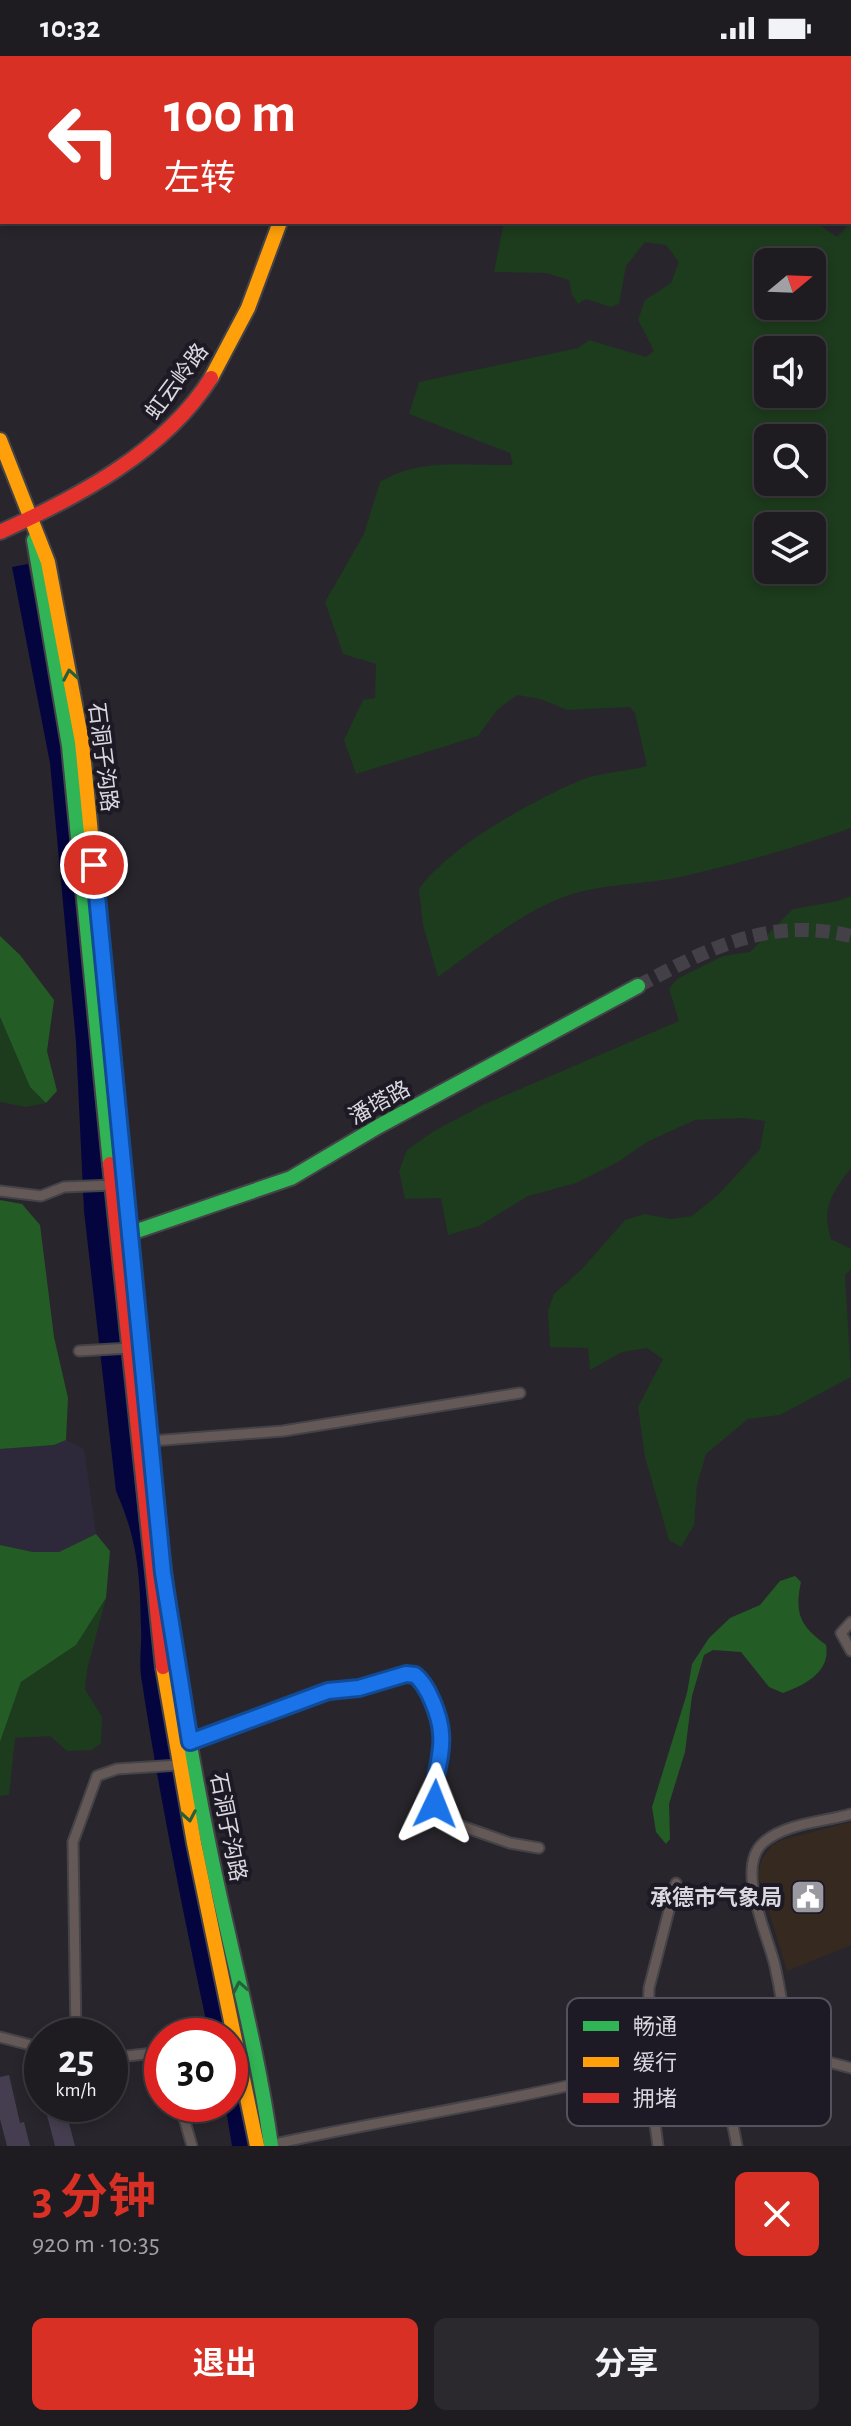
<!DOCTYPE html>
<html lang="zh">
<meta charset="utf-8">
<style>
body{margin:0;font-family:"Alegreya Sans","Noto Sans SC",sans-serif;background:#2b292e;color:#f1f3f6;height:100vh;display:flex;flex-direction:column;font-size:30px;white-space:nowrap}
*{box-sizing:border-box;margin:0}
p{font-size:26px;color:#a1a1a5}
.icon{flex:none;width:44px;height:44px;fill:none;stroke:currentColor;stroke-width:2;stroke-linecap:round;stroke-linejoin:round}
.map{position:relative;height:2090px;overflow:hidden}
.details{display:flex;flex-direction:column;background:#1e1c21;flex:1}
.details>*{flex:none}
.guide{position:absolute;left:0px;top:0px;width:852px;height:168px;box-shadow:0 4px 12px #0003,0 0 0 2px #3c3a3f;background:#d93025;color:#fff;overflow:hidden}
.needle{width:52px;rotate:71deg}
.tools{position:absolute;left:754px;top:192px;display:grid;gap:16px}
.tools a{display:grid;place-items:center;width:72px;height:72px;border-radius:12px;background:#1e1c21;box-shadow:0 4px 12px #0003,0 0 0 2px #3c3a3f;font-size:40px}
.speed{position:absolute;left:24px;top:1962px;display:flex;gap:16px;font-size:40px;font-weight:700;text-align:center}
.speed>*{display:grid;place-content:center;width:104px;height:104px;border-radius:50%;background:#1e1c21;box-shadow:0 4px 12px #0003,0 0 0 2px #3c3a3f;line-height:1}
.speed small{font-size:20px;font-weight:400}
.speed .limit{border:12px solid #d22;background:#fff;color:#111}
.pin{position:absolute;display:grid;place-items:center;width:68px;height:68px;color:#fff;margin:-34px;border:4px solid #fff;border-radius:50%;box-shadow:0 2px 8px #0007}
.me{position:absolute;width:88px;margin:-44px;rotate:2deg;stroke-linejoin:round;filter:drop-shadow(0 0 6px #0008)}
.turn{display:flex;align-items:center;gap:28px;height:168px;padding:0 32px;font-size:36px}
.turn .icon{width:104px;height:104px;stroke-width:2.5}
.turn b{display:block;font-size:56px;line-height:68px}
.round{display:grid;place-items:center;flex:none;width:84px;height:84px;border-radius:12px;background:#2b292e}
.overview{display:flex;align-items:center;justify-content:space-between;height:136px;padding:0 32px}
h1{font-size:48px;font-weight:700;line-height:60px;color:#d93025}
.button{display:flex;gap:16px;margin-top:auto;padding:16px 32px}
.button a{flex:1;height:92px;border-radius:12px;background:#d93025;color:#fff;font-size:32px;font-weight:700;line-height:92px;text-align:center}
.button a+a{background:#2b292e;color:#f1f3f6}
.status{display:flex;justify-content:space-between;align-items:center;height:56px;padding:0 40px;background:#1e1c21;direction:ltr}
.status svg{height:22px;fill:currentColor}
.map>svg:first-child{display:block}
.commercial{fill:#362920}
.built{fill:#2e293a}
.green{fill:#1d3b1d;fill-rule:evenodd}
.forest{fill:#235c24}
.water{fill:#04043f}
.building{fill:#453e50}
.lines{fill:none;stroke-linecap:round;stroke-linejoin:round}
.secondary-tunnel{stroke:#434147;stroke-width:14;stroke-dasharray:14 7;stroke-linecap:butt}
.street-casing{stroke:#444348;stroke-width:13}
.fast-casing{stroke:#444348;stroke-width:18}
.slow-casing{stroke:#444348;stroke-width:18}
.jam-casing{stroke:#444348;stroke-width:18}
.street{stroke:#655957;stroke-width:9}
.fast{stroke:#30b455;stroke-width:14}
.slow{stroke:#ff9f0a;stroke-width:14}
.jam{stroke:#e5322d;stroke-width:14}
.oneway{stroke:#265f3b}
.route-casing{stroke:#114b97;stroke-width:20}
.route{stroke:#1a73e8;stroke-width:14}
.labels{text-anchor:middle;stroke-width:8;stroke-linejoin:round;paint-order:stroke}
.street-label{font-size:22px;fill:#d9d7df;stroke:#1d1925}
.poi-label{font-size:22px;font-weight:bold;fill:#d9d7df;stroke:#1d1925;text-anchor:end}
.key{fill:#1d1925;stroke:#55525d;stroke-width:2}
.key-label{font-size:22px;fill:#d9d7df}
</style>
<div class="status"><b>10:32</b><svg viewBox="0 0 49 12"><path d="M0 12V9h3v3zM5 12V6h3v6zM10 12V3h3v9zM15 12V0h3v12zM26 1h20v11H26zM47 4h2v5h-2z"/></svg></div>
<div class="map">
<svg width="851" height="2090" viewBox="0 0 851 2090">
<rect width="100%" height="100%" fill="#28262c"/>
<!-- commercial -->
<path class="commercial" d="M851,1766V1889L787,1915L758,1819L762,1803L772,1789L782,1784Z"/>
<!-- built -->
<path class="built" d="M66,1384L84,1393L96,1478L59,1496H33L0,1489V1393L54,1389Z"/>
<!-- green -->
<path class="green" d="M522,166H815L837,181L851,166V772C794,792 735,809 675,822C638,829 596,828 561,842C516,860 477,893 438,921L423,869L419,833C449,790 532,745 581,724C601,716 626,716 647,710L635,657L630,651L567,654L540,643L517,639L497,654L478,680L356,718L344,684L363,644L375,642L376,608L343,598L325,546L364,478L380,426C421,401 468,410 513,409L510,397L409,358L419,326L578,292L589,284L646,301L654,295L638,264L645,244L671,227L679,206L666,189L645,186L626,210L619,248L611,251L586,243L578,248L572,239L569,224L546,217L494,216L503,170ZM768,206H812V250H768ZM768,294H812V338H768ZM768,382H812V426H768ZM768,470H812V514H768Z
M851,840V1112C832,1137 821,1151 831,1183L851,1193V1213L845,1219L851,1321L780,1359L748,1363L706,1398L697,1429L694,1469L681,1491L669,1484L645,1401L638,1351L663,1303L647,1292L622,1296L590,1314L588,1292L550,1291L548,1255L554,1238L582,1213L625,1164L645,1158L671,1163L692,1160L718,1139L760,1093L765,1065L744,1062L695,1064L647,1086L618,1106L576,1127L528,1140L479,1170L448,1179L441,1142L405,1143L399,1115L407,1094L434,1075L485,1048L679,965L669,933L677,923L723,900L750,896L793,853L838,845Z
M0,961L30,1031L46,1047L26,1051L0,1046Z
M106,1542L87,1614L85,1633L102,1661L101,1687L92,1694L67,1695L50,1680L15,1682L9,1739L0,1740V1686L21,1626L76,1589Z"/>
<!-- forest -->
<path class="forest" d="M0,880L20,899L54,944L47,995L57,1035L46,1047L30,1031L0,961Z
M0,1144L22,1148L40,1169L54,1281L68,1342L66,1384L54,1389L0,1393Z
M96,1478L110,1495L106,1542L76,1589L21,1626L0,1686V1489L33,1496H59Z
M795,1520L801,1526C794,1559 801,1570 826,1589C831,1616 805,1629 783,1637L769,1631L741,1596L713,1594L704,1599L692,1640L685,1696L669,1748L670,1783L666,1788L656,1776L652,1751L687,1637L692,1608L709,1582L730,1562L760,1549L780,1525Z"/>
<!-- water -->
<path class="water" d="M28,508L63,688L139,1468L249,2090H232L225,2048H230V1980H210L208,1974C183,1856 159,1739 141,1620C139,1603 142,1589 141,1572C140,1519 138,1485 116,1435L84,1155L76,986L50,707L12,511Z"/>
<!-- building -->
<path class="building" d="M9,2019L20,2067L24,2066L30,2090H7L0,2063V2021Z
M44,2048H64L75,2090H55Z"/>
<g class="lines">
<!-- secondary-tunnel -->
<path class="secondary-tunnel" d="M638,930C708,893 769,860 851,880"/>
<!-- street casing -->
<g class="street-casing">
<path id="street" d="M0,1135L41,1140L64,1131L114,1129
M79,1295L130,1292
M151,1385L283,1375L520,1337
M851,1566L841,1577L851,1595
M190,1686L328,1635L359,1632L406,1618L415,1619L425,1632L441,1677L432,1734L435,1748L444,1764L510,1787L539,1792
M76,1980L73,1786L97,1720L117,1713L179,1709
M0,1981L42,1992
M110,2002L162,1996
M783,2002L804,2000L851,2012
M180,2048L192,2090
M270,2089C374,2066 477,2051 580,2027
M658,2090L647,2009L649,1932L676,1827
M737,2090L730,2055L731,2039L778,2021C791,1990 782,1942 775,1910C768,1879 735,1812 763,1787C785,1767 824,1766 851,1758"/>
</g>
<!-- fast casing -->
<g class="fast-casing">
<path id="fast" d="M318,0V2
M34,484L69,690L110,1108
M131,1177L291,1122L379,1070L638,930
M156,1441C167,1556 185,1671 208,1785C228,1887 257,1987 271,2090"/>
</g>
<!-- slow casing -->
<g class="slow-casing">
<path id="slow" d="M211,322L248,252L280,166
M0,384L48,506L82,686L105,920
M163,1611L194,1787L257,2090"/>
</g>
<!-- jam casing -->
<g class="jam-casing">
<path id="jam" d="M0,476C78,441 165,395 211,322
M105,920L156,1441
M110,1108L163,1611"/>
</g>
<!-- street -->
<use href="#street" class="street"/>
<!-- fast -->
<use href="#fast" class="fast"/>
<!-- slow -->
<use href="#slow" class="slow"/>
<!-- jam -->
<use href="#jam" class="jam"/>
</g>
<!-- one-way arrows -->
<defs><path id="oneway-chevron" d="M-2-3.5L2.5 0L-2 3.5" fill="none" stroke-width="1.6" stroke-linecap="round" stroke-linejoin="round" transform="scale(2)"/></defs>
<g class="oneway">
<use href="#oneway-chevron" transform="translate(70 619) rotate(-100)"/>
<use href="#oneway-chevron" transform="translate(189 1760) rotate(80)"/>
<use href="#oneway-chevron" transform="translate(240 1931) rotate(-101)"/>
</g>
<g class="lines">
<!-- route casing -->
<g class="route-casing">
<path id="route" d="M94,809L163,1517L190,1686L328,1635L359,1632L406,1618L415,1619C428,1629 440,1660 441,1677C444,1702 431,1723 435,1748"/>
</g>
<!-- route -->
<use href="#route" class="route"/>
</g>
<!-- icons -->
<defs>
<g id="civic-square" transform="scale(1.8)"><rect x="-9" y="-9" width="18" height="18" rx="4" fill="#9b99a0" stroke="#1d1925"/><path d="M-.6-6.5H3V-4.5H.6V-3L4-1V1h2V6H-6V1h2V-1L-.6-3ZM-1.2 2.5V6h2.4V2.5Z" fill="#fff"/></g>
</defs>
<g fill-rule="evenodd">
<use href="#civic-square" x="808" y="1841"/>
</g>
<g class="labels">
<!-- street labels -->
<g class="street-label">
<text transform="translate(176 325) rotate(-53)" y="8">虹云岭路</text>
<text transform="translate(104 701) rotate(83)" y="8">石洞子沟路</text>
<text transform="translate(379 1046) rotate(-29)" y="8">潘塔路</text>
<text transform="translate(229 1771) rotate(79)" y="8">石洞子沟路</text>
</g>
<!-- poi labels -->
<g class="poi-label">
<text x="782" y="1849">承德市气象局</text>
</g>
</g>
<!-- legend -->
<rect x="567" y="1942" width="264" height="128" rx="12" class="key"/>
<rect x="583" y="1965" width="36" height="10" fill="#30b455"/>
<rect x="583" y="2001" width="36" height="10" fill="#ff9f0a"/>
<rect x="583" y="2037" width="36" height="10" fill="#e5322d"/>
<g class="key-label">
<text x="633" y="1978">畅通</text>
<text x="633" y="2014">缓行</text>
<text x="633" y="2050">拥堵</text>
</g>
</svg>
<div class="tools">
<a><svg class="needle" viewBox="-14 -14 28 28"><path d="M0-13l5 13h-10z" fill="#e53935"/><path d="M0 13l5-13h-10z" fill="#a1a1a5"/></svg></a>
<a><svg class="icon" aria-label="sound" viewBox="0 0 24 24"><path d="M4 9h4l5-4v14l-5-4H4zM17 9q2 3 0 6"/></svg></a>
<a><svg class="icon" aria-label="search" viewBox="0 0 24 24"><circle cx="10" cy="10" r="6"/><path d="M15 15l6 6"/></svg></a>
<a><svg class="icon" aria-label="layers" viewBox="0 0 24 24"><path d="M12 4l9 5-9 5-9-5zM3 14l9 5 9-5"/></svg></a>
</div>
<div class="speed"><div>25<small>km/h</small></div><div class="limit">30</div></div>
<div class="pin" style="left:94px;top:809px;background:#d93025"><svg class="icon" aria-label="arrive" viewBox="0 0 24 24"><path d="M6 21V4h12l-3 4 3 4H6"/></svg></div>
<svg class="me" style="left:435px;top:1748px" viewBox="-20 -20 40 40"><path d="M0-17L14 15 0 8-14 15z" fill="#1a73e8" stroke="#fff" stroke-width="4"/></svg>
<div class="guide">
<div class="turn"><svg class="icon" aria-label="left" viewBox="0 0 24 24"><path d="M17 20v-9H6M10 6l-5 5 5 5"/></svg><div><b>100 m</b>左转</div></div>
</div>
</div>
<section class="details">
<div class="overview"><div><h1>3 分钟</h1><p>920 m · 10:35</p></div><a class="round" style="background:#d93025;color:#fff"><svg class="icon" aria-label="close" viewBox="0 0 24 24"><path d="M6 6l12 12M18 6L6 18"/></svg></a></div>
<div class="button"><a>退出</a><a>分享</a></div>
</section>
